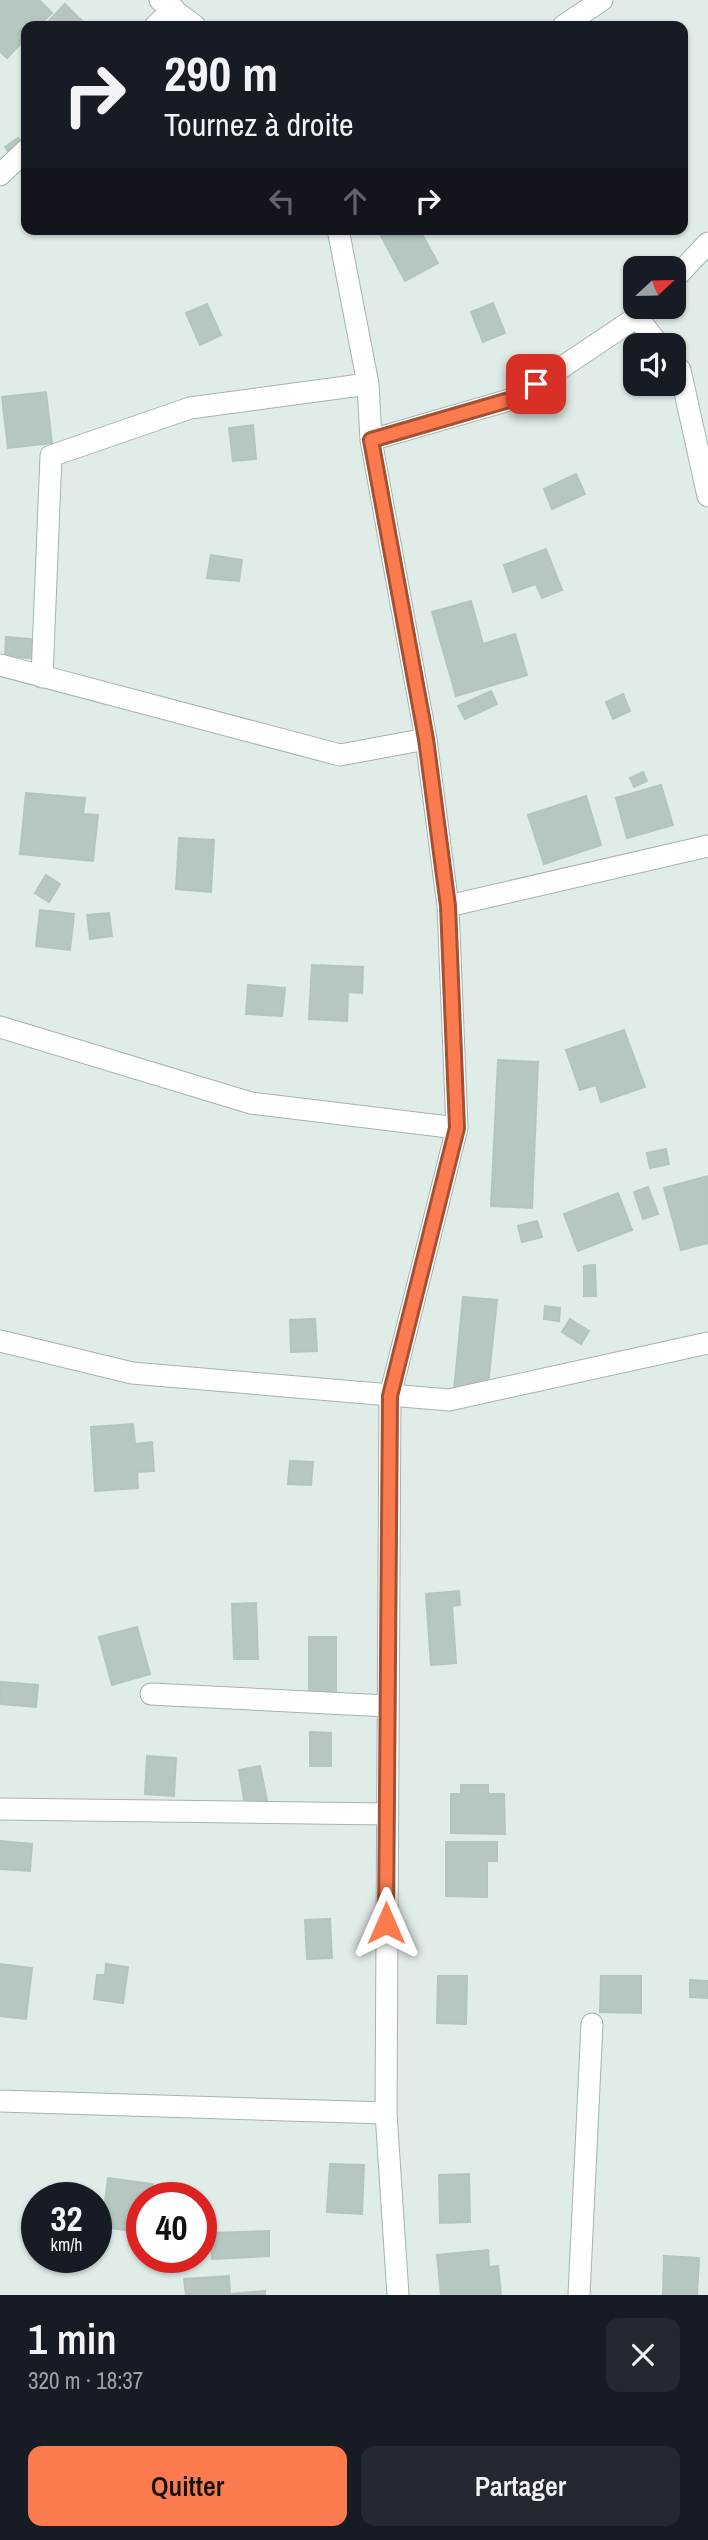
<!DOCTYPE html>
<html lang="fr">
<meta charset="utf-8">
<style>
body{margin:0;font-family:"Archivo Narrow",sans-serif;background:#242831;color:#f1f3f6;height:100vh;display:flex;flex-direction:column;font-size:26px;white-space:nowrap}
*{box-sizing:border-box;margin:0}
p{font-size:23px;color:#9ea1a6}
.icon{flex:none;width:38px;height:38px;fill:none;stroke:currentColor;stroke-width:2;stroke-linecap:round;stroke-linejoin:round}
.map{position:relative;height:2295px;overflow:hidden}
.panel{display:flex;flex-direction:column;background:#171b24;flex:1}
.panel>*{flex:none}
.banner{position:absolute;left:21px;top:21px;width:667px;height:214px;border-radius:14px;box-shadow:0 2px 5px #0004;background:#171b24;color:#f1f3f6;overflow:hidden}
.needle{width:46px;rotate:68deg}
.tools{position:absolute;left:623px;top:256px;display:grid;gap:14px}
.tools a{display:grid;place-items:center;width:63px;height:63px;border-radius:14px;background:#171b24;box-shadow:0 2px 5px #0004;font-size:35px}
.speed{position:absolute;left:21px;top:2182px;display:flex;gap:14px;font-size:35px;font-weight:700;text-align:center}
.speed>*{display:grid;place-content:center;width:91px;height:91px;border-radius:50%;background:#171b24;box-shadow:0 2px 5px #0004;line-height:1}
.speed small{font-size:18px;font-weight:400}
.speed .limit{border:10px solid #d22;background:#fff;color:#111}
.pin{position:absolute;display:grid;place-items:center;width:60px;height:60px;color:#fff;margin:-30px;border-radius:14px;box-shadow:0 4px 10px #0006}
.me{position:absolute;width:77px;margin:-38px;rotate:0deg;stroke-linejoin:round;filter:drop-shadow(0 0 5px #0008)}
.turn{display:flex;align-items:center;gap:24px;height:147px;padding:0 28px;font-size:32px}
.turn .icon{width:91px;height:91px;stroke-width:2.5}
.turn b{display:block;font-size:49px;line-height:60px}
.lanes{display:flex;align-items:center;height:66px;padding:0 28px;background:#0003;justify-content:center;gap:35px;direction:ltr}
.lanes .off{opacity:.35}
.round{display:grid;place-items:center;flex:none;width:74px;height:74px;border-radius:14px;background:#242831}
.head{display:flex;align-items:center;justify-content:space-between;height:119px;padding:0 28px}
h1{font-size:42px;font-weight:600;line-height:52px}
.action{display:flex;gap:14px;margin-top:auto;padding:14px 28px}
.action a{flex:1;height:80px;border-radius:14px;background:#fc7b4e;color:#111;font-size:28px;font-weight:600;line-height:80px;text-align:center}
.action a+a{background:#242831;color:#f1f3f6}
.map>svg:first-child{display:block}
.building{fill:#b5c7c0;stroke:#b2c6be;stroke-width:2}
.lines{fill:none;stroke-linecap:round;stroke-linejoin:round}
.minor-casing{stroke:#a2b4ae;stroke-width:23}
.minor{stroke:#fff;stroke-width:21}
.route-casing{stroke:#a45033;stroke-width:18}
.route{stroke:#fc7b4e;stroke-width:12}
</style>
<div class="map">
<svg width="708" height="2295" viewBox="0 0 708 2295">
<rect width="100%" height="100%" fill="#e0ece7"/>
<!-- building -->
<path class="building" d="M0,0H39L52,13L38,26H26V38L7,58L0,51Z
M65,4L87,26H44Z
M18,138L26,149L16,164L5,147Z
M384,229H419L438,263L405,281L379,232Z
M493,303L505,333L483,342L471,312Z
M207,304L221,335L200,345L186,313Z
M46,392L52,443L8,448L2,397Z
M253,425L256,459L233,461L229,428Z
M576,474L585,494L552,509L544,489Z
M546,549L562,590L542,598L536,584L513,592L504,565Z
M211,555L242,560L239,581L207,578Z
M471,601L483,644L515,634L527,675L456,696L432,612Z
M6,637L41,640L40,659L5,656Z
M491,691L497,704L465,719L458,706Z
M623,694L630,711L613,719L606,702Z
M643,772L647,781L634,787L630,778Z
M661,785L673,825L627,838L616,798Z
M26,793L85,798L83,814L98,815L93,861L20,854Z
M586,796L601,845L544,864L528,815Z
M179,838L214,840L211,892L176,889Z
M46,875L60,884L49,902L35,893Z
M40,910L74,914L70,950L36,946Z
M109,913L112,936L90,939L87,915Z
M312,965L363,967L362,993L348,992L347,1021L309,1019Z
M248,985L285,988L282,1016L246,1014Z
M624,1030L645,1087L601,1102L596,1085L580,1090L566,1050Z
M498,1060L538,1062L532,1208L491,1206Z
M666,1149L669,1164L650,1168L647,1153Z
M708,1176V1243L681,1250L664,1188Z
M648,1187L658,1214L643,1219L634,1192Z
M618,1193L632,1230L578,1251L564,1214Z
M537,1221L542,1237L522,1242L518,1226Z
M595,1265L596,1296H584V1266Z
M463,1297L497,1300L487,1395L454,1391Z
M545,1306L560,1308L559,1321L544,1319Z
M315,1319L317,1351L291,1352L290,1320Z
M570,1319L589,1331L581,1344L562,1332Z
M133,1424L135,1444L152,1442L154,1471L137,1472L138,1488L95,1491L91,1427Z
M290,1461L313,1462L311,1485L288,1484Z
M459,1591L460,1605L452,1606L456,1663L431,1665L426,1594Z
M256,1603L258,1659H234L232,1604Z
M137,1627L150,1674L112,1685L99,1637Z
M309,1637H336V1694H309Z
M1,1682L38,1685L36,1707L0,1704Z
M310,1732L331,1733V1766H310Z
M147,1756L176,1758L174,1796L145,1794Z
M260,1766L268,1806L246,1810L239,1770Z
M461,1785H488V1794H504L505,1834L451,1833V1794H461Z
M0,1841L32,1844L30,1871L0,1869Z
M446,1842H497V1861H487V1897L446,1896Z
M330,1919L332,1958L307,1959L305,1920Z
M0,1964L32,1968L26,2019L0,2016Z
M106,1964L128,1967L123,2003L94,1999L97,1975H105Z
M438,1976H467L466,2024L437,2023Z
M601,1976H641V2013L600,2012Z
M690,1980L708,1981L707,1998L690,1997Z
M330,2164L364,2165L362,2214L327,2212Z
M469,2174L470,2222L440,2223L439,2175Z
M108,2178L153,2184L151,2198H142L140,2232L102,2227Z
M269,2231V2256L212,2259L211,2233Z
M488,2250L489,2267L498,2266L501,2295H441L437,2255Z
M664,2256L699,2258L697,2295H663Z
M229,2276L230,2294L265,2291V2295H186L184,2279Z"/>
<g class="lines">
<!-- minor casing -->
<g class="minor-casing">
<path id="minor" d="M160,0L195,26
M155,26L174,9
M563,26L602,0
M0,175L26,150
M338,229L368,384L371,440L426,739L448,906L457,1128L390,1396L386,2113L398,2295
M674,279L708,243
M637,317L659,345
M674,363L680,370L708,496
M371,440L516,398L637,317L648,306
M0,665L340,755L426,739
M42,677L51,456L190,408L368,384
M448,906L708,846
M0,1027L251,1103L457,1128
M0,1341L132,1373L449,1400L708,1343
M151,1694L387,1706
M0,1809L386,1814
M0,2101L386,2113
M579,2295L592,2024"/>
</g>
<!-- minor -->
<use href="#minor" class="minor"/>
</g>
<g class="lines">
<!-- route casing -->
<g class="route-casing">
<path id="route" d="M386,1923L390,1396L457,1128L448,906L426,739L371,440L516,398L536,384"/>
</g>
<!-- route -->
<use href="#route" class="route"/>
</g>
</svg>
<div class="tools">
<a><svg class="needle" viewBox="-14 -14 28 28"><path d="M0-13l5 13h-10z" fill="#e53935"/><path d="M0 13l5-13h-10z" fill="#9ea1a6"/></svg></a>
<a><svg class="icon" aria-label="sound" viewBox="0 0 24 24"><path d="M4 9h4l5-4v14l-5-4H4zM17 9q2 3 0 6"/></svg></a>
</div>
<div class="speed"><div>32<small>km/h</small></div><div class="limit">40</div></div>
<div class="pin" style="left:536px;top:384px;background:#d93025"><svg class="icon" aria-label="arrive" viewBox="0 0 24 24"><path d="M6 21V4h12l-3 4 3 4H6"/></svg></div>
<svg class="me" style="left:386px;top:1923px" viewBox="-20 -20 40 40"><path d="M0-17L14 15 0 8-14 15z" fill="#fc7b4e" stroke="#fff" stroke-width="4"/></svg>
<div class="banner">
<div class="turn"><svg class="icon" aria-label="right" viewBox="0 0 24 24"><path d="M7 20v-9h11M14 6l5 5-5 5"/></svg><div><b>290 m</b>Tournez à droite</div></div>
<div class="lanes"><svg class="icon off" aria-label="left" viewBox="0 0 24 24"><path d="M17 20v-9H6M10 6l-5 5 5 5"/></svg><svg class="icon off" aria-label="ahead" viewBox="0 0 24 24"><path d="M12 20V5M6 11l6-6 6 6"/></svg><svg class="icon" aria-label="right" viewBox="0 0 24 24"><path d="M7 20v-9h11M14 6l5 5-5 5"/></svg></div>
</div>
</div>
<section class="panel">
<div class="head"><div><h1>1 min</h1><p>320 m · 18:37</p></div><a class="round"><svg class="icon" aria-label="close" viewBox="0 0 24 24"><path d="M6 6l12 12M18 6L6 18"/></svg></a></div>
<div class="action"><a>Quitter</a><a>Partager</a></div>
</section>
